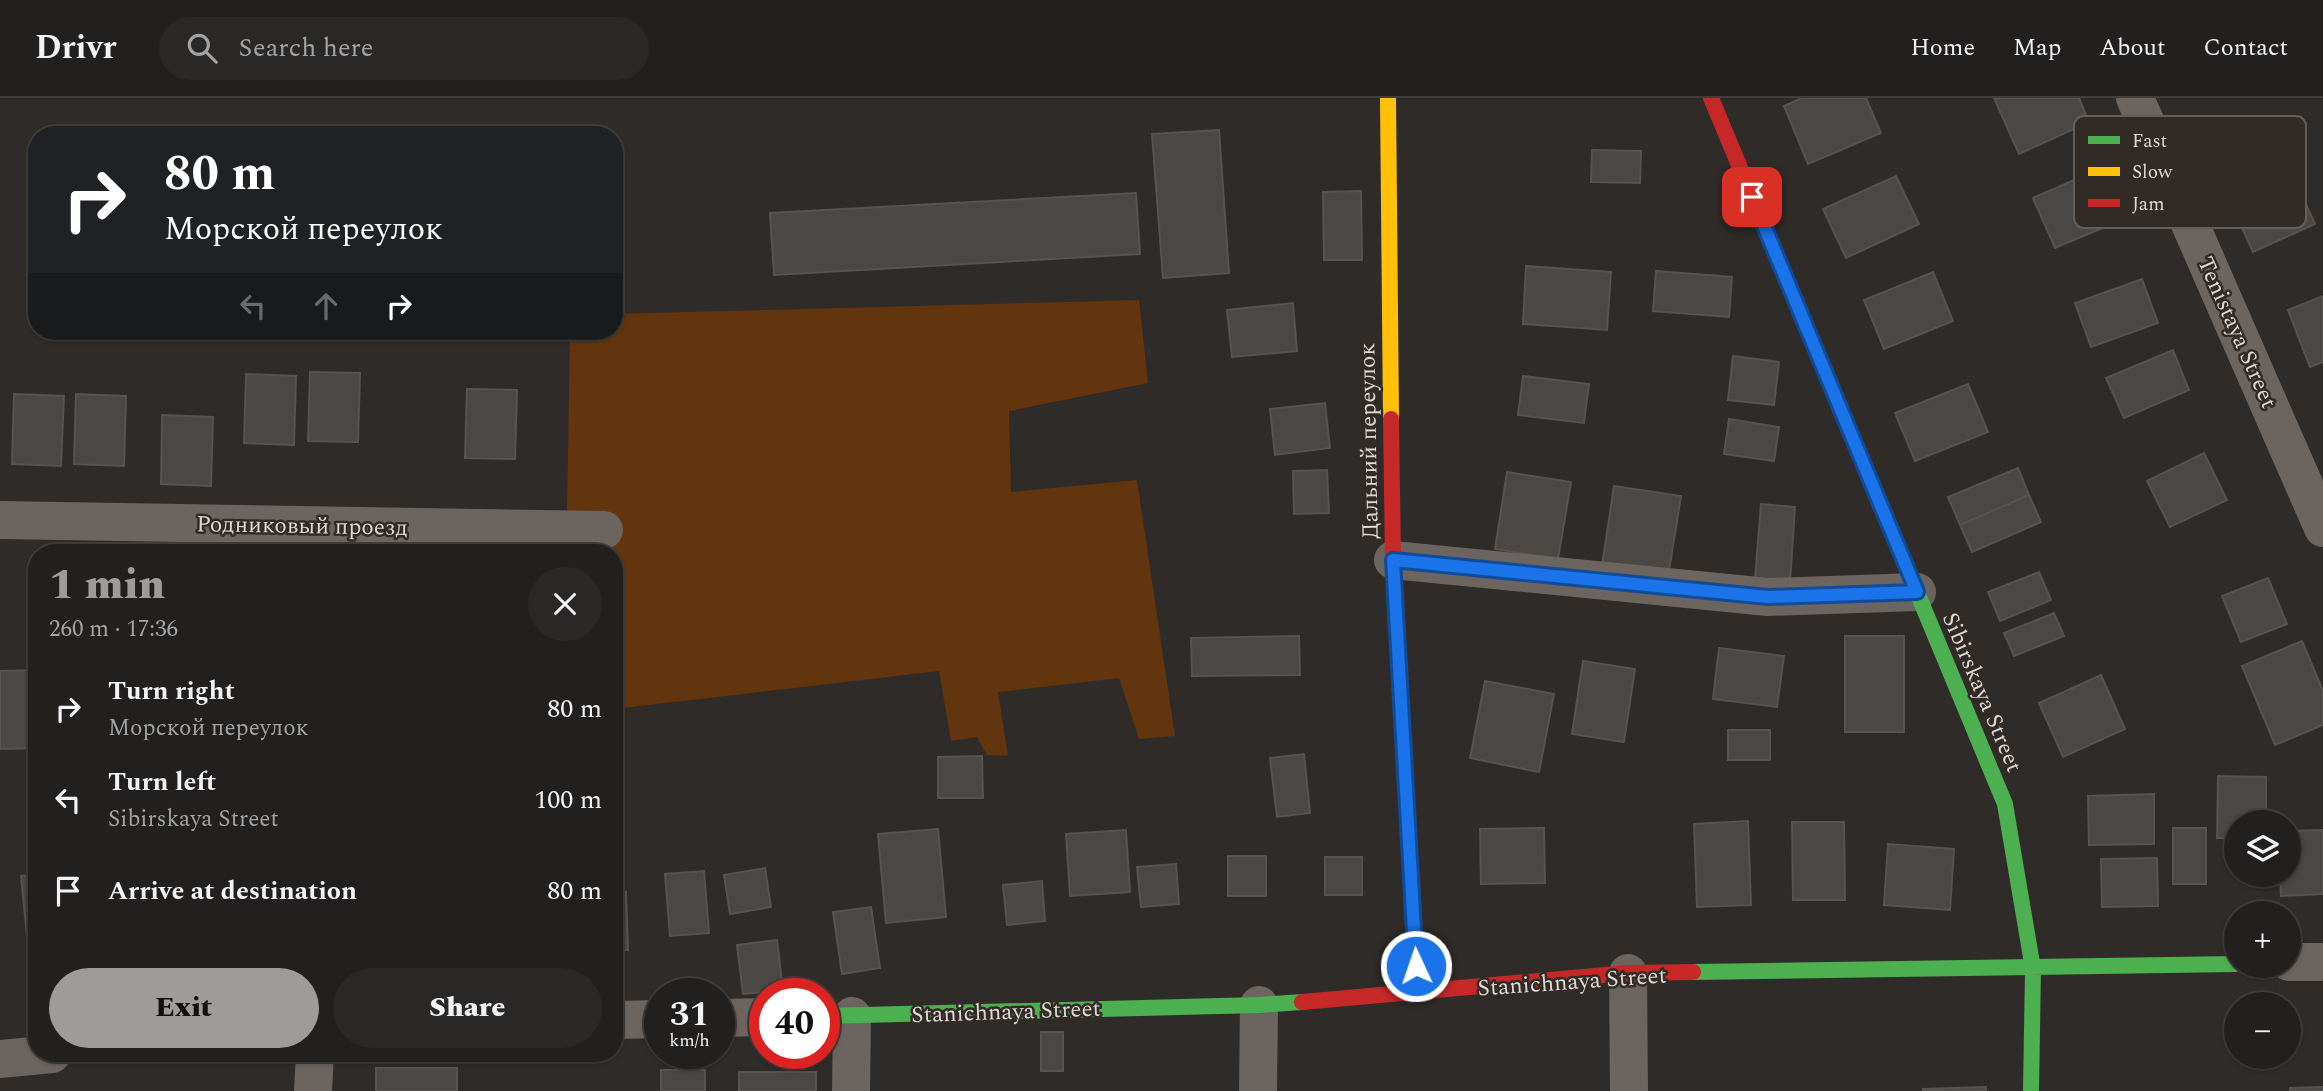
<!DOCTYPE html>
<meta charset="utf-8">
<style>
body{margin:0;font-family:Spectral,serif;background:#2a2827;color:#f1f3f6;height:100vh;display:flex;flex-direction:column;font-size:26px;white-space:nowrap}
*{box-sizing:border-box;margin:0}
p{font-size:23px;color:#a2a3a4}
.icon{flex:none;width:38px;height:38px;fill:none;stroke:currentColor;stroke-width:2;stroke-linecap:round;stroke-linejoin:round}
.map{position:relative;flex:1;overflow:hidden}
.details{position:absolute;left:28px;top:446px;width:595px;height:518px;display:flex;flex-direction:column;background:#22201e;border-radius:28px;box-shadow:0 2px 5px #0004,0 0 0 2px #3f3e3c}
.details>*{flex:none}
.guide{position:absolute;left:28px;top:28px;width:595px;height:214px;border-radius:28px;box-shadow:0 2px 5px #0004,0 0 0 2px #3f3e3c;background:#202124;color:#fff;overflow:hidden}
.fabs{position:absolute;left:2224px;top:712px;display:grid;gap:14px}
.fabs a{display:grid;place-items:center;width:77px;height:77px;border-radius:50%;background:#22201e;box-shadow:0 2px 5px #0004,0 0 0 2px #3f3e3c;font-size:35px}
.speed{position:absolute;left:644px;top:880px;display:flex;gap:14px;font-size:35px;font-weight:700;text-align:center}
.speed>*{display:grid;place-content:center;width:91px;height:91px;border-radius:50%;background:#22201e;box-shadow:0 2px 5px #0004,0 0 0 2px #3f3e3c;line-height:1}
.speed small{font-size:18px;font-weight:400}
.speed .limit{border:10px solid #d22;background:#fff;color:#111}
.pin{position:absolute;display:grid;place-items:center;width:60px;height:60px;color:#fff;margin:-30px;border-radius:14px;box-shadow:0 4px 10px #0006}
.me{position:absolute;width:77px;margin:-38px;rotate:357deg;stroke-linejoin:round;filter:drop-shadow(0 0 5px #0008)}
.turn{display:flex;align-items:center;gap:24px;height:147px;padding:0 21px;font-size:32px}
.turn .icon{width:91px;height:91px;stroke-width:2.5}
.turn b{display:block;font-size:49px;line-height:60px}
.lanes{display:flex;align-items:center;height:66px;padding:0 21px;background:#0003;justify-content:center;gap:35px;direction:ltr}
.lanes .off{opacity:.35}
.round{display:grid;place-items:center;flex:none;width:74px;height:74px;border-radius:37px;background:#2a2827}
.summary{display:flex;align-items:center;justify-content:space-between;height:119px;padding:0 21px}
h1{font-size:42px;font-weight:800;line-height:52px;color:#9f9b98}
.cta{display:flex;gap:14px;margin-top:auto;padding:14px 21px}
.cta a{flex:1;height:80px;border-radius:42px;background:#9f9b98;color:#111;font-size:28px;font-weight:800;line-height:80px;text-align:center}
.cta a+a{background:#2a2827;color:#f1f3f6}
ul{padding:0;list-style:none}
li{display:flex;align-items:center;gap:21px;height:91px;padding:0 21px}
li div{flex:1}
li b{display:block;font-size:26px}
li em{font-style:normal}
header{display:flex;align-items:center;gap:42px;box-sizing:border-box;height:98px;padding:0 35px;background:#22201e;border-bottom:2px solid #3f3e3c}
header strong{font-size:33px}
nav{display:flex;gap:38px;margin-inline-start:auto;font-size:24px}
.search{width:490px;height:63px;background:#2a2827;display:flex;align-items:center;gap:18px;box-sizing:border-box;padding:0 24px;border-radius:38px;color:#a2a3a4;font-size:26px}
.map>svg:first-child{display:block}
.green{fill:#62350e}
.building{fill:#4a4745;stroke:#565350;stroke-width:2}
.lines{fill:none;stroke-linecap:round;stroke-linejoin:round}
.street{stroke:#6c645e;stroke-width:38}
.fast{stroke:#4caf50;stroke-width:16}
.slow{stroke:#ffc107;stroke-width:16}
.jam{stroke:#c62828;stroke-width:16}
.route-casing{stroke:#114b97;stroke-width:18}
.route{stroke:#1a73e8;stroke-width:12}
.labels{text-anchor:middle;stroke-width:5;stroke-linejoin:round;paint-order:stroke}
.street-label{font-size:23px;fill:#dcd8d5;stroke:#312a25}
.key{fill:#312a25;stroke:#645e5a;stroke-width:2}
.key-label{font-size:19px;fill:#dcd8d5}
</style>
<header>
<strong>Drivr</strong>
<div class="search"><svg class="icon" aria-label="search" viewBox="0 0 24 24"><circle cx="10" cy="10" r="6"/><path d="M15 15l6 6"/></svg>Search here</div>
<nav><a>Home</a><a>Map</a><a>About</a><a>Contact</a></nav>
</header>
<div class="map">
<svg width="2323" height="993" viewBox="0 0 2323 993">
<rect width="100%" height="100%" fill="#2e2b28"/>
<!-- green -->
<path class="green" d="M1139,202L1148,285L1009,313L1011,394L1137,382L1175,638L1139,641L1119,580L998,594L1008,658L987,657L977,639L951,643L939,573L614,611V455H577V448L623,429L567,418L570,233H614V216Z"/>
<!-- building -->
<path class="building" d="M1802,0H1866L1881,35L1808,66L1784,8Z
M1994,0H2079L2089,24L2019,56Z
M1219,32L1229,175L1163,180L1152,36Z
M1592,52L1641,53L1640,85L1591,84Z
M1896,78L1919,126L1846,160L1823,111Z
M2083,78L2105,129L2055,150L2033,100Z
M2293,78L2315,126L2253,154L2231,106Z
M1361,93L1362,162H1324L1323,94Z
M1136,95L1140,156L774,177L770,115Z
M1526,168L1611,174L1607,232L1523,226Z
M1656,173L1732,179L1729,219L1653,213Z
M1933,174L1953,223L1884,251L1864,202Z
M2142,181L2158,225L2091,249L2075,205Z
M2323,198V264L2310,269L2288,212Z
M1293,205L1297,253L1232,259L1227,212Z
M2173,252L2189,292L2124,320L2106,280Z
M1733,258L1779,264L1774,307L1728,302Z
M310,274L360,275L358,344L308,343Z
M246,276L296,278L294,347L244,345Z
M1523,278L1589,286L1584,325L1518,317Z
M1968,286L1988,334L1915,363L1895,315Z
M467,291L517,292L515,361L465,360Z
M14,296L64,298L61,368L12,366Z
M76,296L126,298L124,368L74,366Z
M1325,305L1330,350L1275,357L1270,311Z
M162,317L213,319L211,388L161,386Z
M1729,321L1779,329L1774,363L1724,356Z
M2204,355L2227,402L2170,429L2147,383Z
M2018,370L2029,397L1960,427L1948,399Z
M1327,372L1329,415L1294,416L1293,373Z
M1507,374L1571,384L1558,461L1495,451Z
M1614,388L1681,398L1668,479L1602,468Z
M2029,397L2041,424L1972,454L1960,427Z
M1761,406L1795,409L1790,484L1755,481Z
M2039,474L2051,502L2000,523L1988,494Z
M2268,480L2287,526L2241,544L2222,498Z
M2054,515L2064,538L2014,558L2004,535Z
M1299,538L1300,577L1192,578L1191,540Z
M1845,538H1904V634H1845Z
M2302,543L2323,593V627L2275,647L2242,568Z
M1719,550L1784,558L1777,609L1713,601Z
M1583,563L1635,571L1624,644L1572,636Z
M37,572V650L0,651V573Z
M2101,577L2125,631L2063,659L2039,605Z
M1485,583L1554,596L1539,674L1470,660Z
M1728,632H1770V662H1728Z
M1304,656L1310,715L1277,719L1270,660Z
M982,658L983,700H938V659Z
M2218,678L2266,679V724H2236V740H2217Z
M2154,696V746L2089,747L2088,698Z
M1748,723L1751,807L1697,809L1694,726Z
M1792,724H1844L1845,802H1793Z
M1544,730L1545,785L1481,786L1480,731Z
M2173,730H2206V786H2173Z
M938,731L946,819L886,825L878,736Z
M1126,732L1130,794L1070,798L1066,736Z
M2323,732V796L2281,798L2280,777H2289V733Z
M1888,746L1954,751L1950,812L1884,807Z
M1228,758H1266V798H1228Z
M1325,759H1362V797H1325Z
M2157,760L2158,808L2102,809L2101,761Z
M1176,766L1179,806L1141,809L1137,769Z
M765,770L771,809L730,816L724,777Z
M704,773L709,835L670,838L665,776Z
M37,776V879H31L21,778Z
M1042,783L1045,823L1007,827L1003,787Z
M626,794L628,852H614V795Z
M871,809L880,870L842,876L833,814Z
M777,842L783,892L743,896L737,847Z
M1041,934H1063V973H1041Z
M376,970H457V993H376Z
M661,972H705V993H661Z
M739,974H816V993H739Z
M1986,989V993H1923V991Z
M2323,989V993H2290V990Z"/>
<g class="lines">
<!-- street -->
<path class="street" d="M2135,0L2323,430
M0,422L604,432
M1393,462L1768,499L1917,494
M2289,864H2323
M1628,875L1629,993
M719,920L765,919
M614,922L660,921
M0,961L52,956
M313,993L315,956
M851,993L852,918
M1258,993L1259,907"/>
<!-- fast -->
<path class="fast" d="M1897,446L2005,706L2033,871L2031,993
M1693,874L2236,866
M824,918L1259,907L1302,904"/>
<!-- slow -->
<path class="slow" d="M1388,0L1391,321
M1406,693L1417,895"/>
<!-- jam -->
<path class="jam" d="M1711,0L1897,446
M1391,321L1393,462L1406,693
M1302,904L1628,875L1693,874"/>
</g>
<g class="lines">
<!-- route casing -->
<g class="route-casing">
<path id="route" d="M1416,868L1393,462L1768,499L1917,494L1752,99"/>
</g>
<!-- route -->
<use href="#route" class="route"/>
</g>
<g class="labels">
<!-- street labels -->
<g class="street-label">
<text transform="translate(2238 234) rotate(66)" y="8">Tenistaya Street</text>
<text transform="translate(1368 343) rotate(-91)" y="8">Дальний переулок</text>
<text transform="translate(302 427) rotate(1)" y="8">Родниковый проезд</text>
<text transform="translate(1983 594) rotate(67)" y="8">Sibirskaya Street</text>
<text transform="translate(1572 883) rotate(-4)" y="8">Stanichnaya Street</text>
<text transform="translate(1006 913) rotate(-2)" y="8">Stanichnaya Street</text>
</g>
</g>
<!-- legend -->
<rect x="2074" y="18" width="232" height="112" rx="10" class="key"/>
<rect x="2088" y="38" width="32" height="8" fill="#4caf50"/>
<rect x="2088" y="69" width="32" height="9" fill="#ffc107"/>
<rect x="2088" y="101" width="32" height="8" fill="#c62828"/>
<g class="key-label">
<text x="2132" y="49">Fast</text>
<text x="2132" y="80">Slow</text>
<text x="2132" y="112">Jam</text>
</g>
</svg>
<div class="fabs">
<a><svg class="icon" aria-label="layers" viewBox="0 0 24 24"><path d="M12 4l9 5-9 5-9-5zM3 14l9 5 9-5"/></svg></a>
<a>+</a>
<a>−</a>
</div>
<div class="speed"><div>31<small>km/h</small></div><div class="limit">40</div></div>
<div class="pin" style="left:1752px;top:99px;background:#d93025"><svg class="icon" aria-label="arrive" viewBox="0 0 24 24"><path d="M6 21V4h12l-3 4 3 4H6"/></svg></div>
<svg class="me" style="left:1416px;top:868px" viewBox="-20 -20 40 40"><circle r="17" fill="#1a73e8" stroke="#fff" stroke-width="3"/><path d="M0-11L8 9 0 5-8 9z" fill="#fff"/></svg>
<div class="guide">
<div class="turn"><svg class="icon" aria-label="right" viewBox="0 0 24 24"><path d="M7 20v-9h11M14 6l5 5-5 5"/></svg><div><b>80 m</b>Морской переулок</div></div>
<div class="lanes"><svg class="icon off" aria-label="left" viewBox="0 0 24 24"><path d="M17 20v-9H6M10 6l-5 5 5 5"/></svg><svg class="icon off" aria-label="ahead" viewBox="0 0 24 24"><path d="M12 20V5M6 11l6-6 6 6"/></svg><svg class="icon" aria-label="right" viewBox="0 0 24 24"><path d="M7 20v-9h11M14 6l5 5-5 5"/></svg></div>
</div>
<section class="details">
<div class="summary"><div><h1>1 min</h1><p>260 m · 17:36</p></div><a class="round"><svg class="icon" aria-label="close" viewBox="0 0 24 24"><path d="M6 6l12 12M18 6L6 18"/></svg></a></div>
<ul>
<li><svg class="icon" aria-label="right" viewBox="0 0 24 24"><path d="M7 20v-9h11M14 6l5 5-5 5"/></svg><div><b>Turn right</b><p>Морской переулок</p></div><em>80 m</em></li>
<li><svg class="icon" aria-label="left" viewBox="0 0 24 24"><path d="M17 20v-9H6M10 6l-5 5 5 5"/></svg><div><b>Turn left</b><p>Sibirskaya Street</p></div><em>100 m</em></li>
<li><svg class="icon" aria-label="arrive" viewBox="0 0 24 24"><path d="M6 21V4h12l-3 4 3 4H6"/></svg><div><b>Arrive at destination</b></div><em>80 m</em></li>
</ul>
<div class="cta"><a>Exit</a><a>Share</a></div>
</section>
</div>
